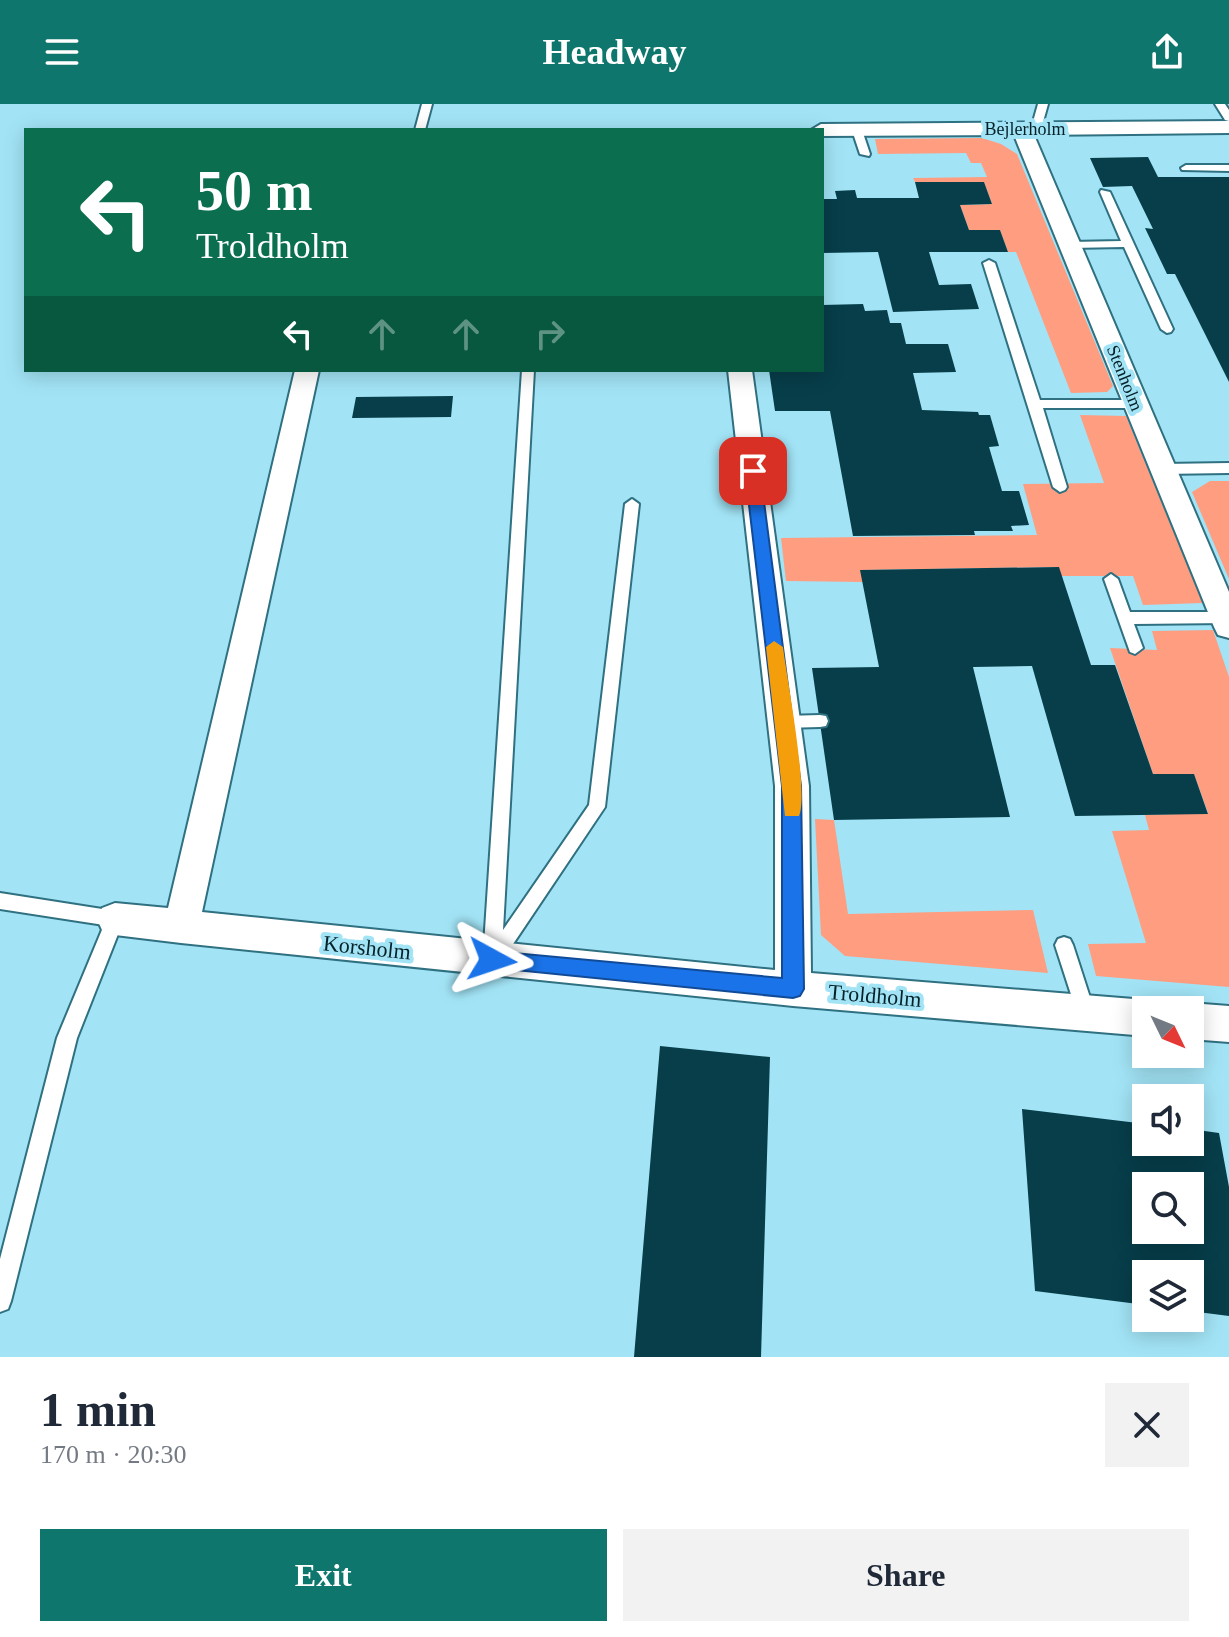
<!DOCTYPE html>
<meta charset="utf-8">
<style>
body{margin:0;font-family:"Times New Roman",serif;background:#f2f2f3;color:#1f2937;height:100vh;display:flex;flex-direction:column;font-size:30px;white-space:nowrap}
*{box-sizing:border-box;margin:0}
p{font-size:26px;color:#747a83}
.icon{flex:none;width:44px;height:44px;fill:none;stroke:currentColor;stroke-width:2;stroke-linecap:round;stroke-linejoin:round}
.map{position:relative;height:1253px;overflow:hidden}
.details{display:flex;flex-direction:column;background:#fff;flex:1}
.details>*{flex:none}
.banner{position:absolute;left:24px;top:24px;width:800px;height:244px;border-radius:0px;box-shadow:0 4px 20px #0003;background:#0b6e4f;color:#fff;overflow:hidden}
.needle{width:52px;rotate:133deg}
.tools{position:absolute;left:1132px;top:892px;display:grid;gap:16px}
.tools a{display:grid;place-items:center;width:72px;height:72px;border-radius:0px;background:#fff;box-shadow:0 4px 20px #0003;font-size:40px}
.pin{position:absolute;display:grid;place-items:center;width:68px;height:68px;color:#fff;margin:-34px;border-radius:16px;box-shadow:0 4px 12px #0006}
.me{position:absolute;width:88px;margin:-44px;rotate:95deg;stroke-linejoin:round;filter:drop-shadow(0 0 6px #0008)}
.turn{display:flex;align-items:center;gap:28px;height:168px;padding:0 40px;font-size:36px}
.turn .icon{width:104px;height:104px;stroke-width:2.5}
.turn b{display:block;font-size:56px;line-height:68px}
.lanes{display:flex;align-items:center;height:76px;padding:0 40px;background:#0003;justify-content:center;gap:40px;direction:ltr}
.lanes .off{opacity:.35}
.round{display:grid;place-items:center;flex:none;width:84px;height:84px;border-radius:0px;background:#f2f2f3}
.summary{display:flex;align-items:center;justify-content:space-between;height:136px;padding:0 40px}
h1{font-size:48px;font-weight:700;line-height:60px}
.primary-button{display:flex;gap:16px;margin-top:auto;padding:16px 40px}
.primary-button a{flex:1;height:92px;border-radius:0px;background:#0f766e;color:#fff;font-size:32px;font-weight:700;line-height:92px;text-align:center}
.primary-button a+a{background:#f2f2f3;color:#1f2937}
header{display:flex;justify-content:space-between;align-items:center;height:104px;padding:0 40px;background:#0f766e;color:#fff;font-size:36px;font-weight:700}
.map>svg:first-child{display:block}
.green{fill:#ff9d80}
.building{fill:#073e4a;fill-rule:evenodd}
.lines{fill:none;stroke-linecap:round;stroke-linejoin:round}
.lane-casing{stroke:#2f7081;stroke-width:4}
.street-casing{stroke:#2f7081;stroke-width:4}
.lane{fill:#fff;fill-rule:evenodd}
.street{fill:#fff;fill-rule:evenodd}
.route{fill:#1a73e8;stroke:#114b97;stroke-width:2}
.slow{fill:#f59e0b}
.labels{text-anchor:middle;stroke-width:8;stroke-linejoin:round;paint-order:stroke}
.far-street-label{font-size:18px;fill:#052128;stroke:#a2e4f6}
.street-label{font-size:22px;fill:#052128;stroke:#a2e4f6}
</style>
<header><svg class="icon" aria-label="menu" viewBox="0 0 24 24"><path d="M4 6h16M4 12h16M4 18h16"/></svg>Headway<svg class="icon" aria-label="share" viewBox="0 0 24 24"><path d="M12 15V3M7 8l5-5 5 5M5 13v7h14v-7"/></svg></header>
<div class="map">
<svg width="1229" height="1253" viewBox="0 0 1229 1253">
<rect width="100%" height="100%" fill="#a2e4f6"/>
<!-- green -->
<path class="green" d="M982,34L1001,40L1017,50L1113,282L1107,288L1071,289L1016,148H1008L1000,126H969L960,101L992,100L984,78H915L913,74L987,73L981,59H971L966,49L878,50L875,35Z
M1080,311L1126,312L1203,499L1143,501L1133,472H1061L1058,463L861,466L863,478L786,477L781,434L1037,431L1023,380L1104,379Z
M1210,377H1229V475L1192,388Z
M1213,526L1229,573V883L1096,872L1088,840L1146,839L1112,727L1149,726L1145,711L1208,709L1194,670H1153L1110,544L1157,546L1152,527Z
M815,715L834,716L848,810L1033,806L1048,869L845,852L821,831Z"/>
<!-- building -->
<path class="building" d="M1148,53L1158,73H1229V278L1175,170H1167L1145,124L1153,125L1132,82L1103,83L1090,54Z
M915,78H984L992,100L960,101L969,126H1000L1008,148H929L939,181L971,180L979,205L893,208L878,148L822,149V95H837L835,87L855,86L857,94H919Z
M863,200L865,207L887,206L890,219H901L906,240H948L956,268L913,269L922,306L978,308L979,311H990L999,342L989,343L1002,387H1019L1029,421L1011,422L1013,427H974L975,431L853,432L830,307H775L769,266H822V201Z
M453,292L451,313L352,314L356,293Z
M1059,463L1091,561H1115L1153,670H1194L1208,710L1075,712L1032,562L973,563L1010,713L834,716L812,564L879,563L860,466Z
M660,942L770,953L761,1253H634Z
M1022,1005L1146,1020V1038H1190V1025L1219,1029L1229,1083V1212L1190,1207V1170H1146V1201L1035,1187ZM1146,1082H1190V1126H1146Z"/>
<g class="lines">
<!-- lane casing -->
<g class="lane-casing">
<path id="lane" d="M422,0H432L425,26H415Z
M1038,0H1048L1041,25L1036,28L1031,25Z
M1215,0H1225L1229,6V17L1225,16Z
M857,23L862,26L870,50L869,52L860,50L852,26Z
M1186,61H1229V67L1182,66L1181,64Z
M1101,86L1110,88L1173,225L1171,228L1167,229L1161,225L1124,143L1070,144L1064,141L1070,138L1121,137L1100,88Z
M989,156L995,159L1040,296H1135L1141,300L1135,304H1043L1067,383L1065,386L1060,388L1053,383L983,159Z
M522,266H534L503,826L589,701L625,400L632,395L639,400L605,703L499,861L492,864L486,862L483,856Z
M1229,359V369L1162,370L1155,365L1162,360Z
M753,362L778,363L785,368L778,373L748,370V364Z
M1111,470L1118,475L1130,508H1226L1229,509V519L1134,520L1143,544L1135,550L1130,548L1104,475Z
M820,611L826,612L828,617L826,622L820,623L784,624L778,623L776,618L778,613L784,612Z
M0,789L115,807L121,809L124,815L77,934L11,1197L8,1205L0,1208V1155L57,934L104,821L0,805Z
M1064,833L1070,835L1073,841L1095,909L1093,915L1086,918L1079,915L1077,909L1055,841L1058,835Z"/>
</g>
<!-- street casing -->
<g class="street-casing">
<path id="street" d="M1229,17V29L1034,31L1229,488V534L1218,531L1214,523L1014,31L822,32V26H811L821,20Z
M295,266H319L202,808L775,866V682L728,266H752L809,682L811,869L1146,896L1159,901L1161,906H1146V932L793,902L181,839L115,831L102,826L97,815L102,804L115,799L168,804Z
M1190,899L1229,902V938L1190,935V906H1176Z"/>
</g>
<!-- lane -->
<use href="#lane" class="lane"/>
<!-- street -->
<use href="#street" class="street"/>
</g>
<!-- route -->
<path class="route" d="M753,362L760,367L801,682L804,885L800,892L793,894L485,863L482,856L485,849L492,847L782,874V682L745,367Z"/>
<!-- slow -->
<path class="slow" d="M774,537L783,543C787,575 809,690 799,712H785L766,543Z"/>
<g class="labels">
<!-- far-street labels -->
<g class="far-street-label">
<text x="1025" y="31">Bejlerholm</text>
<text transform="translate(1125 274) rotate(68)" y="6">Stenholm</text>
</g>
<!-- street labels -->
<g class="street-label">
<text transform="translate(367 843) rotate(6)" y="8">Korsholm</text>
<text transform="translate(875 891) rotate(5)" y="8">Troldholm</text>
</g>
</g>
</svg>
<div class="tools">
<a><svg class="needle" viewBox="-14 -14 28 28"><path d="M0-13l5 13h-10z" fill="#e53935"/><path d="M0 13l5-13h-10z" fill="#747a83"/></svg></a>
<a><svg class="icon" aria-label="sound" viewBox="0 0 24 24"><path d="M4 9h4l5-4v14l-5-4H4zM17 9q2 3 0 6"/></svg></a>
<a><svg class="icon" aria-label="search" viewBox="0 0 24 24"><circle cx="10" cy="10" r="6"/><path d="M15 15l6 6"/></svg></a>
<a><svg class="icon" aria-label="layers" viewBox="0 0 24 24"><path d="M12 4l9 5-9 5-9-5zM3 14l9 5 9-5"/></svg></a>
</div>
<div class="pin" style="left:753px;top:367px;background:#d93025"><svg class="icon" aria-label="arrive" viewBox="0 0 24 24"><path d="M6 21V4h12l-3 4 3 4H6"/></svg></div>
<svg class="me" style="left:492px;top:856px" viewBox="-20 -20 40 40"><path d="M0-17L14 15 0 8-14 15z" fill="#1a73e8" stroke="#fff" stroke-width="4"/></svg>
<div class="banner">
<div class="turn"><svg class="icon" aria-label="left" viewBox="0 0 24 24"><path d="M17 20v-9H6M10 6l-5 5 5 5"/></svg><div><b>50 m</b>Troldholm</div></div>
<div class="lanes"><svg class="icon" aria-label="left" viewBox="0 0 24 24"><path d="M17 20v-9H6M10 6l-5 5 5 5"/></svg><svg class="icon off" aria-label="ahead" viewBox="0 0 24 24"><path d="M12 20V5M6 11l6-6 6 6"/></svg><svg class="icon off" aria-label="ahead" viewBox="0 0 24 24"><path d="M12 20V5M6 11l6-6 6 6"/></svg><svg class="icon off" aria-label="right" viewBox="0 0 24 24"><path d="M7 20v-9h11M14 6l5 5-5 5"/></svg></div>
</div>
</div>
<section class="details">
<div class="summary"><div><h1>1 min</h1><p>170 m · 20:30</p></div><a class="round"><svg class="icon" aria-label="close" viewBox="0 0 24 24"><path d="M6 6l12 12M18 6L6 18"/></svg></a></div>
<div class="primary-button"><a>Exit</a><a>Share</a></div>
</section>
